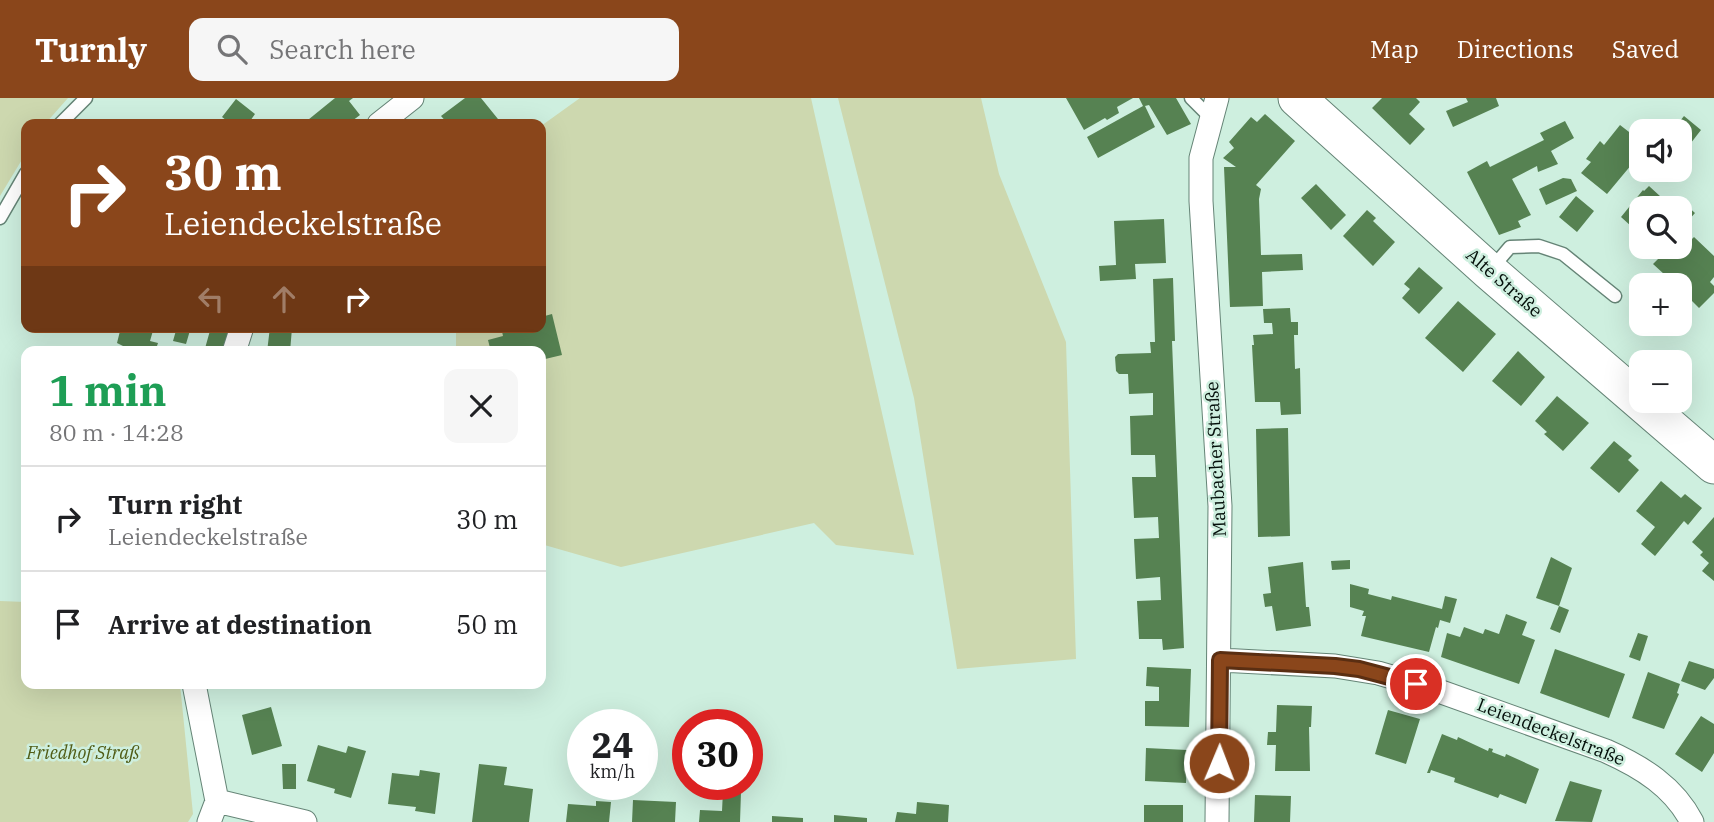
<!DOCTYPE html>
<meta charset="utf-8">
<style>
body{margin:0;font-family:"IBM Plex Serif",serif;background:#f6f6f6;color:#202124;height:100vh;display:flex;flex-direction:column;font-size:26px;white-space:nowrap}
*{box-sizing:border-box;margin:0}
p{font-size:23px;color:#757577}
.icon{flex:none;width:38px;height:38px;fill:none;stroke:currentColor;stroke-width:2;stroke-linecap:round;stroke-linejoin:round}
.map{position:relative;flex:1;overflow:hidden}
.panel{position:absolute;left:21px;top:248px;width:525px;height:343px;display:flex;flex-direction:column;background:#fff;border-radius:14px;box-shadow:0 7px 28px #0002}
.panel>*{flex:none}
.hud{position:absolute;left:21px;top:21px;width:525px;height:214px;border-radius:14px;box-shadow:0 7px 28px #0002;background:#8a461b;color:#fff;overflow:hidden}
.tools{position:absolute;left:1629px;top:21px;display:grid;gap:14px}
.tools a{display:grid;place-items:center;width:63px;height:63px;border-radius:14px;background:#fff;box-shadow:0 7px 28px #0002;font-size:35px}
.speed{position:absolute;left:567px;top:611px;display:flex;gap:14px;font-size:35px;font-weight:700;text-align:center}
.speed>*{display:grid;place-content:center;width:91px;height:91px;border-radius:50%;background:#fff;box-shadow:0 7px 28px #0002;line-height:1}
.speed small{font-size:18px;font-weight:400}
.speed .limit{border:10px solid #d22;background:#fff;color:#111}
.pin{position:absolute;display:grid;place-items:center;width:60px;height:60px;color:#fff;margin:-30px;border:4px solid #fff;border-radius:50%;box-shadow:0 2px 7px #0007}
.me{position:absolute;width:77px;margin:-38px;rotate:1deg;stroke-linejoin:round;filter:drop-shadow(0 0 5px #0008)}
.turn{display:flex;align-items:center;gap:24px;height:147px;padding:0 28px;font-size:32px}
.turn .icon{width:91px;height:91px;stroke-width:2.5}
.turn b{display:block;font-size:49px;line-height:60px}
.lanes{display:flex;align-items:center;height:66px;padding:0 28px;background:#0003;justify-content:center;gap:35px;direction:ltr}
.lanes .off{opacity:.35}
.round{display:grid;place-items:center;flex:none;width:74px;height:74px;border-radius:14px;background:#f6f6f6}
.headline{display:flex;align-items:center;justify-content:space-between;height:119px;padding:0 28px}
h1{font-size:42px;font-weight:800;line-height:52px;color:#1e9e55}
ul{padding:0;list-style:none}
li{display:flex;align-items:center;gap:21px;height:105px;padding:0 28px;border-top:2px solid #e0e0e0}
li div{flex:1}
li b{display:block;font-size:26px}
li em{font-style:normal}
header{display:flex;align-items:center;gap:42px;box-sizing:border-box;height:98px;padding:0 35px;background:#8a461b;color:#fff}
header strong{font-size:33px}
nav{display:flex;gap:38px;margin-inline-start:auto;font-size:24px}
.search{width:490px;height:63px;background:#f6f6f6;display:flex;align-items:center;gap:18px;box-sizing:border-box;padding:0 24px;border-radius:14px;color:#757577;font-size:26px}
.map>svg:first-child{display:block}
.green{fill:#cdd8af}
.building{fill:#568252}
.lines{fill:none;stroke-linecap:round;stroke-linejoin:round}
.service-casing{stroke:#658476;stroke-width:15}
.minor-casing{stroke:#658476;stroke-width:25}
.primary-casing{stroke:#658476;stroke-width:39}
.service{stroke:#fff;stroke-width:12}
.minor{stroke:#fff;stroke-width:23}
.primary{stroke:#fff;stroke-width:37}
.route-casing{stroke:#5a2e12;stroke-width:18}
.route{stroke:#8a461b;stroke-width:12}
.labels{text-anchor:middle;stroke-width:5;stroke-linejoin:round;paint-order:stroke}
.street-label{font-size:18px;fill:#040f0a;stroke:#ceefdf}
.park-label{font-size:18px;font-style:italic;fill:#515d17;stroke:#ceefdf}
</style>
<header>
<strong>Turnly</strong>
<div class="search"><svg class="icon" aria-label="search" viewBox="0 0 24 24"><circle cx="10" cy="10" r="6"/><path d="M15 15l6 6"/></svg>Search here</div>
<nav><a>Map</a><a>Directions</a><a>Saved</a></nav>
</header>
<div class="map">
<svg width="1714" height="724" viewBox="0 0 1714 724">
<rect width="100%" height="100%" fill="#ceefdf"/>
<!-- green -->
<path class="green" d="M0,0H68L45,26H26V55L0,98Z
M580,0H811L914,457L836,447L814,425L621,469L541,446V254H456V233L463,229H541V183L545,180L541,163V28Z
M838,0H981L999,76L1066,244L1076,561L957,571L914,300Z
M0,503L26,504V586H180L193,716L188,724H0Z"/>
<!-- building -->
<path class="building" d="M335,0H353L349,3L360,17L348,26H303Z
M465,0H481L502,26H448L441,18Z
M1066,0H1133L1117,9L1119,15L1107,22L1105,20L1084,32Z
M1139,0H1176L1191,26L1167,37L1149,7L1145,8L1155,29L1098,60L1087,39L1143,8Z
M1382,0H1416L1420,4L1409,16L1425,31L1410,47L1372,10Z
M1466,0H1496L1499,8L1453,29L1446,13L1468,4Z
M236,1L255,16L248,26H231L222,19Z
M1265,16L1295,43L1256,87L1261,91L1259,101L1261,157L1302,156L1303,172L1262,174L1263,208L1230,209L1224,69H1236L1223,60L1234,50L1229,44L1251,19L1257,24Z
M1684,18L1701,32L1680,59V33H1672Z
M1565,23L1574,40L1551,53L1558,66L1538,74L1537,68L1512,81L1531,117L1518,123L1521,129L1499,137L1467,74L1487,63L1490,69L1544,42L1540,35Z
M1620,27L1642,44V54L1607,96L1581,75L1591,64L1586,61L1600,43L1604,47Z
M1563,80L1571,81L1577,93L1546,107L1539,91Z
M1316,86L1346,117L1331,132L1301,100Z
M1649,88L1673,110H1642V138L1621,119L1643,92L1644,93Z
M1576,98L1594,113L1577,134L1559,119Z
M1685,106L1695,115L1680,132V111Z
M1367,112L1376,120L1373,123L1395,144L1373,168L1343,138Z
M1164,121L1166,165L1135,166L1136,181L1100,183L1099,168L1116,167L1114,123Z
M1694,139L1714,158V179L1710,184L1714,188V195L1699,210L1680,191V187H1676L1653,166L1670,149L1678,155Z
M1419,169L1443,190L1419,216L1402,200L1410,191L1404,186Z
M1173,180L1175,243H1172L1184,550L1163,552L1162,541H1139L1137,503L1161,502L1160,479L1136,481L1134,441L1159,440L1158,419L1134,420L1132,379H1156L1155,357H1131L1130,318L1153,317V295L1129,296L1128,276H1119L1116,273L1115,259L1118,256L1151,255L1150,244H1155L1153,181Z
M1458,203L1496,236L1463,274L1425,240Z
M1290,210L1291,224H1298V237H1294L1295,271L1300,270L1301,316L1281,317L1280,304H1255L1252,247H1254L1253,237L1273,236L1272,225H1264L1263,211Z
M552,216L562,257L541,262V254H491L488,242L503,238L501,229H541V219Z
M121,229H154L150,243L158,245L155,254H135L117,245Z
M177,229H191L186,246L173,243Z
M211,229H230L224,254H204Z
M270,229L292,230L290,254H267Z
M1518,253L1545,279L1521,308L1492,283Z
M1557,298L1589,325L1563,353L1544,336L1547,334L1535,323Z
M1288,330L1290,438L1258,439L1256,331Z
M1614,343L1632,358L1628,362L1639,372L1619,395L1590,370Z
M1661,383L1681,400L1685,396L1702,410L1688,427L1684,423L1655,458L1641,446L1655,429L1636,413Z
M1714,419V483L1702,473L1709,465L1700,457L1703,454L1692,444Z
M1551,459L1572,470L1559,508L1536,500Z
M1350,462V471L1332,472L1331,463Z
M1303,464L1306,509H1309L1311,528L1276,533L1272,508L1265,509L1263,496L1271,495L1268,469Z
M1350,486L1369,491L1368,496L1391,502L1392,498L1442,511L1445,498L1457,501L1450,525L1440,522L1438,530L1436,529L1429,554L1361,538L1366,518H1362L1364,513L1350,509Z
M1559,508L1569,512L1560,535L1550,531Z
M1506,516L1527,524L1522,537L1535,542L1519,586L1441,559L1447,535L1460,539L1464,529L1483,536L1485,531L1499,536Z
M1638,535L1648,538L1640,563L1629,559Z
M1555,551L1625,576L1609,620L1540,595Z
M1689,563L1714,571V580L1705,592L1681,583Z
M1147,569L1191,571L1189,629L1145,628V603H1159V589L1146,588Z
M1648,574L1680,586L1677,595L1679,596L1664,631L1632,620Z
M1277,607L1312,608L1311,629H1309L1310,673H1275L1276,647H1267L1268,634H1276Z
M271,609L282,648L252,657L242,617Z
M1388,612L1420,621L1406,666L1375,656Z
M1701,618L1714,626V655L1702,674L1675,656Z
M1442,636L1457,642L1458,639L1488,653L1489,650L1493,651L1492,654L1505,659L1506,656L1539,671L1526,706L1500,696L1498,700L1454,684L1455,680L1431,672L1430,675H1427Z
M318,647L346,655L348,648L366,653L351,700L334,695L335,691L307,683Z
M1146,650L1187,652L1186,685L1145,683Z
M282,666H296V691H283Z
M479,666L507,669L504,687L533,691L529,724H472Z
M420,672L440,675L435,716L415,713L416,709L388,706L392,675L419,678Z
M1570,683L1602,692L1592,724L1555,723Z
M723,693L741,694L740,724H699L700,712L722,713Z
M1255,697L1291,698L1290,724H1254Z
M633,702L676,704L675,724H632Z
M596,703L611,704L609,724H566L568,706L596,708Z
M917,704L949,707L948,724H895L897,714L916,716Z
M1144,707H1183V724H1144Z
M834,717L867,720V724H834Z
M772,718L803,720V724H772Z"/>
<g class="lines">
<!-- service casing -->
<g class="service-casing">
<path id="service" d="M1191,0L1210,19
M60,26L86,0
M0,120L26,75
M1492,170L1510,149L1539,148L1563,156L1615,198"/>
</g>
<!-- minor casing -->
<g class="minor-casing">
<path id="minor" d="M1217,0L1201,60V103L1220,408L1217,724
M379,26L412,0
M234,254L242,229
M1220,562L1335,568L1378,575L1433,591L1606,653C1642,669 1674,689 1692,724
M194,586L217,703
M217,703L305,724
M209,724L217,703"/>
</g>
<!-- primary casing -->
<g class="primary-casing">
<path id="primary" d="M1297,0L1489,173L1714,367"/>
</g>
<!-- service -->
<use href="#service" class="service"/>
<!-- minor -->
<use href="#minor" class="minor"/>
<!-- primary -->
<use href="#primary" class="primary"/>
</g>
<g class="lines">
<!-- route casing -->
<g class="route-casing">
<path id="route" d="M1219,665L1220,562L1335,568L1359,571L1416,586"/>
</g>
<!-- route -->
<use href="#route" class="route"/>
</g>
<g class="labels">
<!-- street labels -->
<g class="street-label">
<text transform="translate(1504 185) rotate(41)" y="6">Alte Straße</text>
<text transform="translate(1216 361) rotate(-93)" y="6">Maubacher Straße</text>
<text transform="translate(1551 634) rotate(21)" y="6">Leiendeckelstraße</text>
</g>
<!-- park labels -->
<g class="park-label">
<text x="83" y="661">Friedhof Straß</text>
</g>
</g>
</svg>
<div class="tools">
<a><svg class="icon" aria-label="sound" viewBox="0 0 24 24"><path d="M4 9h4l5-4v14l-5-4H4zM17 9q2 3 0 6"/></svg></a>
<a><svg class="icon" aria-label="search" viewBox="0 0 24 24"><circle cx="10" cy="10" r="6"/><path d="M15 15l6 6"/></svg></a>
<a>+</a>
<a>−</a>
</div>
<div class="speed"><div>24<small>km/h</small></div><div class="limit">30</div></div>
<div class="pin" style="left:1416px;top:586px;background:#d93025"><svg class="icon" aria-label="arrive" viewBox="0 0 24 24"><path d="M6 21V4h12l-3 4 3 4H6"/></svg></div>
<svg class="me" style="left:1219px;top:665px" viewBox="-20 -20 40 40"><circle r="17" fill="#8a461b" stroke="#fff" stroke-width="3"/><path d="M0-11L8 9 0 5-8 9z" fill="#fff"/></svg>
<div class="hud">
<div class="turn"><svg class="icon" aria-label="right" viewBox="0 0 24 24"><path d="M7 20v-9h11M14 6l5 5-5 5"/></svg><div><b>30 m</b>Leiendeckelstraße</div></div>
<div class="lanes"><svg class="icon off" aria-label="left" viewBox="0 0 24 24"><path d="M17 20v-9H6M10 6l-5 5 5 5"/></svg><svg class="icon off" aria-label="ahead" viewBox="0 0 24 24"><path d="M12 20V5M6 11l6-6 6 6"/></svg><svg class="icon" aria-label="right" viewBox="0 0 24 24"><path d="M7 20v-9h11M14 6l5 5-5 5"/></svg></div>
</div>
<section class="panel">
<div class="headline"><div><h1>1 min</h1><p>80 m · 14:28</p></div><a class="round"><svg class="icon" aria-label="close" viewBox="0 0 24 24"><path d="M6 6l12 12M18 6L6 18"/></svg></a></div>
<ul>
<li><svg class="icon" aria-label="right" viewBox="0 0 24 24"><path d="M7 20v-9h11M14 6l5 5-5 5"/></svg><div><b>Turn right</b><p>Leiendeckelstraße</p></div><em>30 m</em></li>
<li><svg class="icon" aria-label="arrive" viewBox="0 0 24 24"><path d="M6 21V4h12l-3 4 3 4H6"/></svg><div><b>Arrive at destination</b></div><em>50 m</em></li>
</ul>
</section>
</div>
